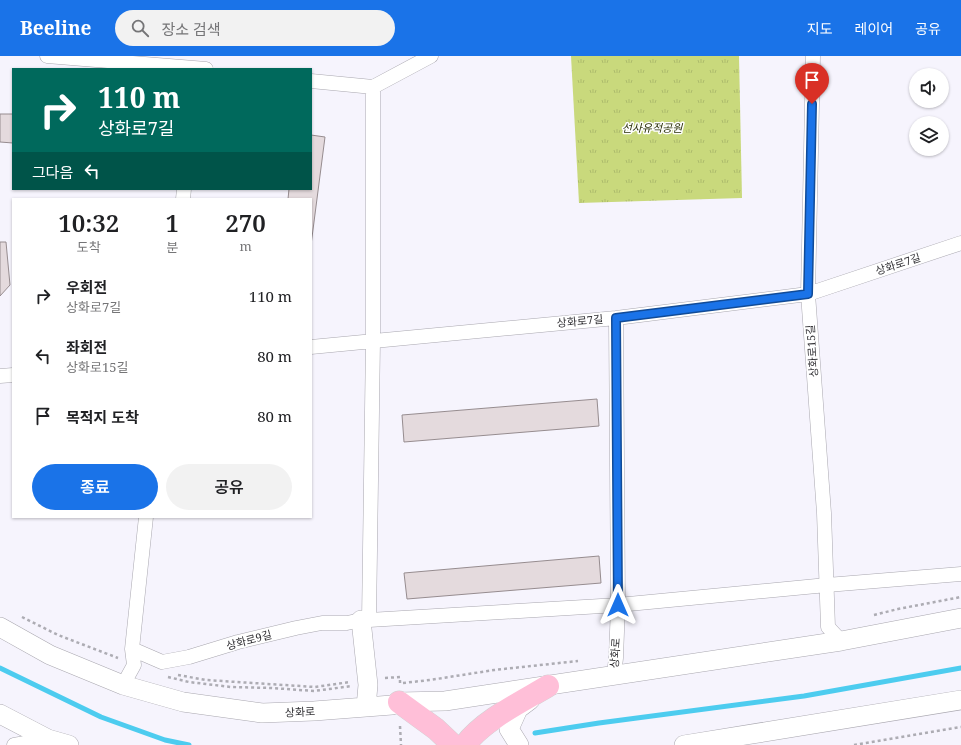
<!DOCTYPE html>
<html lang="ko">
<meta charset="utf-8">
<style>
body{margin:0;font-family:"Noto Serif","Noto Sans KR",serif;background:#f2f2f2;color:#202124;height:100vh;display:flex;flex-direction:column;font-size:15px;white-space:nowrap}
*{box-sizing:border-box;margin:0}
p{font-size:13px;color:#757577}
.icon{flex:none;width:22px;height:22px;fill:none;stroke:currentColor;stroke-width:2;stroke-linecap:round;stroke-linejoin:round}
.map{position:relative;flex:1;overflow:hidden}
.panel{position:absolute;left:12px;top:142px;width:300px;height:320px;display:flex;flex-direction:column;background:#fff;border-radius:0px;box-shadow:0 1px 3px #0004}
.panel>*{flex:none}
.banner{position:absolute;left:12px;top:12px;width:300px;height:122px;border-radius:0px;box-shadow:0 1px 3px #0004;background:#00695c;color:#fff;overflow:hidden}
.fabs{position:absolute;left:909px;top:12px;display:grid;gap:8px}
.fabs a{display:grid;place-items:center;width:40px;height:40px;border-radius:50%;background:#fff;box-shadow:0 1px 3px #0004;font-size:20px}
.pin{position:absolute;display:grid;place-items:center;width:34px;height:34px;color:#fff;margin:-41px -17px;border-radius:50% 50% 50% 0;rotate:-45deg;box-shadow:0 0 4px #0007}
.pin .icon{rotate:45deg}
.me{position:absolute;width:44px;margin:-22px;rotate:0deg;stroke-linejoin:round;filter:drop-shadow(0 0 3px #0008)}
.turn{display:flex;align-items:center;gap:14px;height:84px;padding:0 20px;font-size:18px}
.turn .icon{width:52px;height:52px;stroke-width:2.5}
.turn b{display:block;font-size:28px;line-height:34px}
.then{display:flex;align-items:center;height:38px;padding:0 20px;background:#0003;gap:8px;font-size:15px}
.eta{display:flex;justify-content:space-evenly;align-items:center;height:68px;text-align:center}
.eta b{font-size:24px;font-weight:600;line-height:28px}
.primary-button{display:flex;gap:8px;margin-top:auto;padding:8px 20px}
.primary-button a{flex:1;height:46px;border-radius:24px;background:#1a73e8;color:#fff;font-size:16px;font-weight:600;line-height:46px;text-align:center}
.primary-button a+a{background:#f2f2f2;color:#202124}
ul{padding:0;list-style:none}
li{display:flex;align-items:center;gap:12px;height:60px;padding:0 20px}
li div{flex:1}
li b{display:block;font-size:15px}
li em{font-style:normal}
header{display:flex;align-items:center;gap:24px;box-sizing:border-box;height:56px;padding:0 20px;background:#1a73e8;color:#fff}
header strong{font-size:19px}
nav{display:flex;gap:22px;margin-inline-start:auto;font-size:14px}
.search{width:280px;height:36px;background:#f2f2f2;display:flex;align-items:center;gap:10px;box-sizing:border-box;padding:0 14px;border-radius:22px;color:#757577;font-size:15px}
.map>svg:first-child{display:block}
.park{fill:url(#park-tufts)}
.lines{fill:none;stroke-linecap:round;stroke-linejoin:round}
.stream{stroke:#4dccef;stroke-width:5}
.building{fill:#e4dadd;stroke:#968c8f}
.minor-casing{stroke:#a9a7af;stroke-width:15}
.secondary-casing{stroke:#a9a7af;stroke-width:20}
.trunk-casing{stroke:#d2d1d2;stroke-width:23}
.path{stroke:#adacb3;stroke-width:2.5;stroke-dasharray:3 3;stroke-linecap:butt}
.minor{stroke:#fff;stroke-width:14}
.secondary{stroke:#fff;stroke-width:19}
.trunk{stroke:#ffbfd8;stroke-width:22}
.route-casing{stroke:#114b97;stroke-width:10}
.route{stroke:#1a73e8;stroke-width:7}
.labels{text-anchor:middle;stroke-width:3;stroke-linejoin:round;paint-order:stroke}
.park-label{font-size:11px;font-style:italic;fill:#292f06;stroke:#fff}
.street-label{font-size:11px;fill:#313034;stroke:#fff}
</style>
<header>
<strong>Beeline</strong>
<div class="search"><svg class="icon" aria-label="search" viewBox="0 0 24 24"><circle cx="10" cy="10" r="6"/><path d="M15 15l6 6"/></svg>장소 검색</div>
<nav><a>지도</a><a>레이어</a><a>공유</a></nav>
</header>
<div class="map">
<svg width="961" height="689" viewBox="0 0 961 689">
<defs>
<pattern id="park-tufts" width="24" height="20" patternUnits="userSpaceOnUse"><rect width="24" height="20" fill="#c9d97c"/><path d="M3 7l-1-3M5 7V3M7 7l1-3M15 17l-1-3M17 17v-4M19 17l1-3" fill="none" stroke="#adbb6c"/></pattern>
</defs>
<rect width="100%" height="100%" fill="#f6f4fd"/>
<!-- park -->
<path class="park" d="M571,0H739L742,142L579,147Z"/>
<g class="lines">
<!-- stream -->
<path class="stream" d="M0,612L101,661L165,684L189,689
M535,677L599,667L804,640L961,612"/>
</g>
<!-- building -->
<path class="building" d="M0,58H13V87L0,86Z
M311,79L325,81L311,189V143H288L289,133H311Z
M0,186H6L10,229L0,240Z
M597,343L599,370L404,386L402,359Z
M599,500L601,527L407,543L404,517Z"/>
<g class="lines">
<!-- minor casing -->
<g class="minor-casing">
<path id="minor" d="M47,0L206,13
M813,0L808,238L824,457L828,571L841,585
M311,25L373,31L431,0
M183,143L184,133
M311,291L616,262L808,238L961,187
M0,320L13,319
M369,564L373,285V31
M132,593L162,606L189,601L238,586L296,572L322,567H347L361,564H369L618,549L827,529L961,518
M614,619L616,602L618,549L616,262
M123,629L134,609L132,593L146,461
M14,689L48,683"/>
</g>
<!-- secondary casing -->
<g class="secondary-casing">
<path id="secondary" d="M361,564L368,629L366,651
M0,571L50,599L123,629L183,646L262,657L314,655L392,649L399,646L445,645L841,585L961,562
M0,658L48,683L69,689
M519,689L509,673L518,653L530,644
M684,689L961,644"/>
</g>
<!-- trunk casing -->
<g class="trunk-casing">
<path id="trunk" d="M399,646L436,673L453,689
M465,689C482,665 523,645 548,630"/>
</g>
<!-- path -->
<path class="path" d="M874,559L898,553L961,541
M22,561L58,579L118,602
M178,619L206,624L315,631L350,626
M168,621L189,626L231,631L272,632L314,635L352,630
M385,622L400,621V629
M403,627L430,624L494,614L578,605
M400,670L401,689
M854,689L961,671"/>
<!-- minor -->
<use href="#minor" class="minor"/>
<!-- secondary -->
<use href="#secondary" class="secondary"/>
<!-- trunk -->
<use href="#trunk" class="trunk"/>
</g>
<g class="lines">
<!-- route casing -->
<g class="route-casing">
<path id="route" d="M618,549L616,262L808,238L812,48"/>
</g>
<!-- route -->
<use href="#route" class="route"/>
</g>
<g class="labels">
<!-- park labels -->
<g class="park-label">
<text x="652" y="76">선사유적공원</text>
</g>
<!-- street labels -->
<g class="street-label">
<text transform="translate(898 208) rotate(-18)" y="4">상화로7길</text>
<text transform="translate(580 265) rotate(-5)" y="4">상화로7길</text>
<text transform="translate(812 295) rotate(-94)" y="4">상화로15길</text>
<text transform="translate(249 584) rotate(-15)" y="4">상화로9길</text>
<text transform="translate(615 597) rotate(-86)" y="4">상화로</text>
<text transform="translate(300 656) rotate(-3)" y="4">상화로</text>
</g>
</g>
</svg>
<div class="fabs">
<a><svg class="icon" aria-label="sound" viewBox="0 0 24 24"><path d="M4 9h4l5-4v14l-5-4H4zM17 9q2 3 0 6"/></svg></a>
<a><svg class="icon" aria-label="layers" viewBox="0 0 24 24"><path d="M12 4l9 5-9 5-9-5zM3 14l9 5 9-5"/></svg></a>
</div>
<div class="pin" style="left:812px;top:48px;background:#d93025"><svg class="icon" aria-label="arrive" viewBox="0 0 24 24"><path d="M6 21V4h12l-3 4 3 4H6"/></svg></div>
<svg class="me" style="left:618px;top:549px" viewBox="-20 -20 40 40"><path d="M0-17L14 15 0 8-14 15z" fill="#1a73e8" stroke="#fff" stroke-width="4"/></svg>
<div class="banner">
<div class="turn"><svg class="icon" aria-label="right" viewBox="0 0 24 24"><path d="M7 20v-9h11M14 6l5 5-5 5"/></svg><div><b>110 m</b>상화로7길</div></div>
<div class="then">그다음<svg class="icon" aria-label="left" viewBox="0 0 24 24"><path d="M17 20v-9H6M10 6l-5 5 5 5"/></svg></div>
</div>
<section class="panel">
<div class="eta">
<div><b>10:32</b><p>도착</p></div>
<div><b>1</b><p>분</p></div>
<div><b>270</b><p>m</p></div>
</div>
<ul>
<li><svg class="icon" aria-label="right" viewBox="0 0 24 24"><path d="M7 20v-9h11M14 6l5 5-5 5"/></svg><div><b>우회전</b><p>상화로7길</p></div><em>110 m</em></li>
<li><svg class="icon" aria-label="left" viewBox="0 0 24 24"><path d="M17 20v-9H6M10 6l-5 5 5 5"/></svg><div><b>좌회전</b><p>상화로15길</p></div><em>80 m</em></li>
<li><svg class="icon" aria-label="arrive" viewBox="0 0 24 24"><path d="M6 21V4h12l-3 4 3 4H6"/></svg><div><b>목적지 도착</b></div><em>80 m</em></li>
</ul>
<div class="primary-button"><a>종료</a><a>공유</a></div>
</section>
</div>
